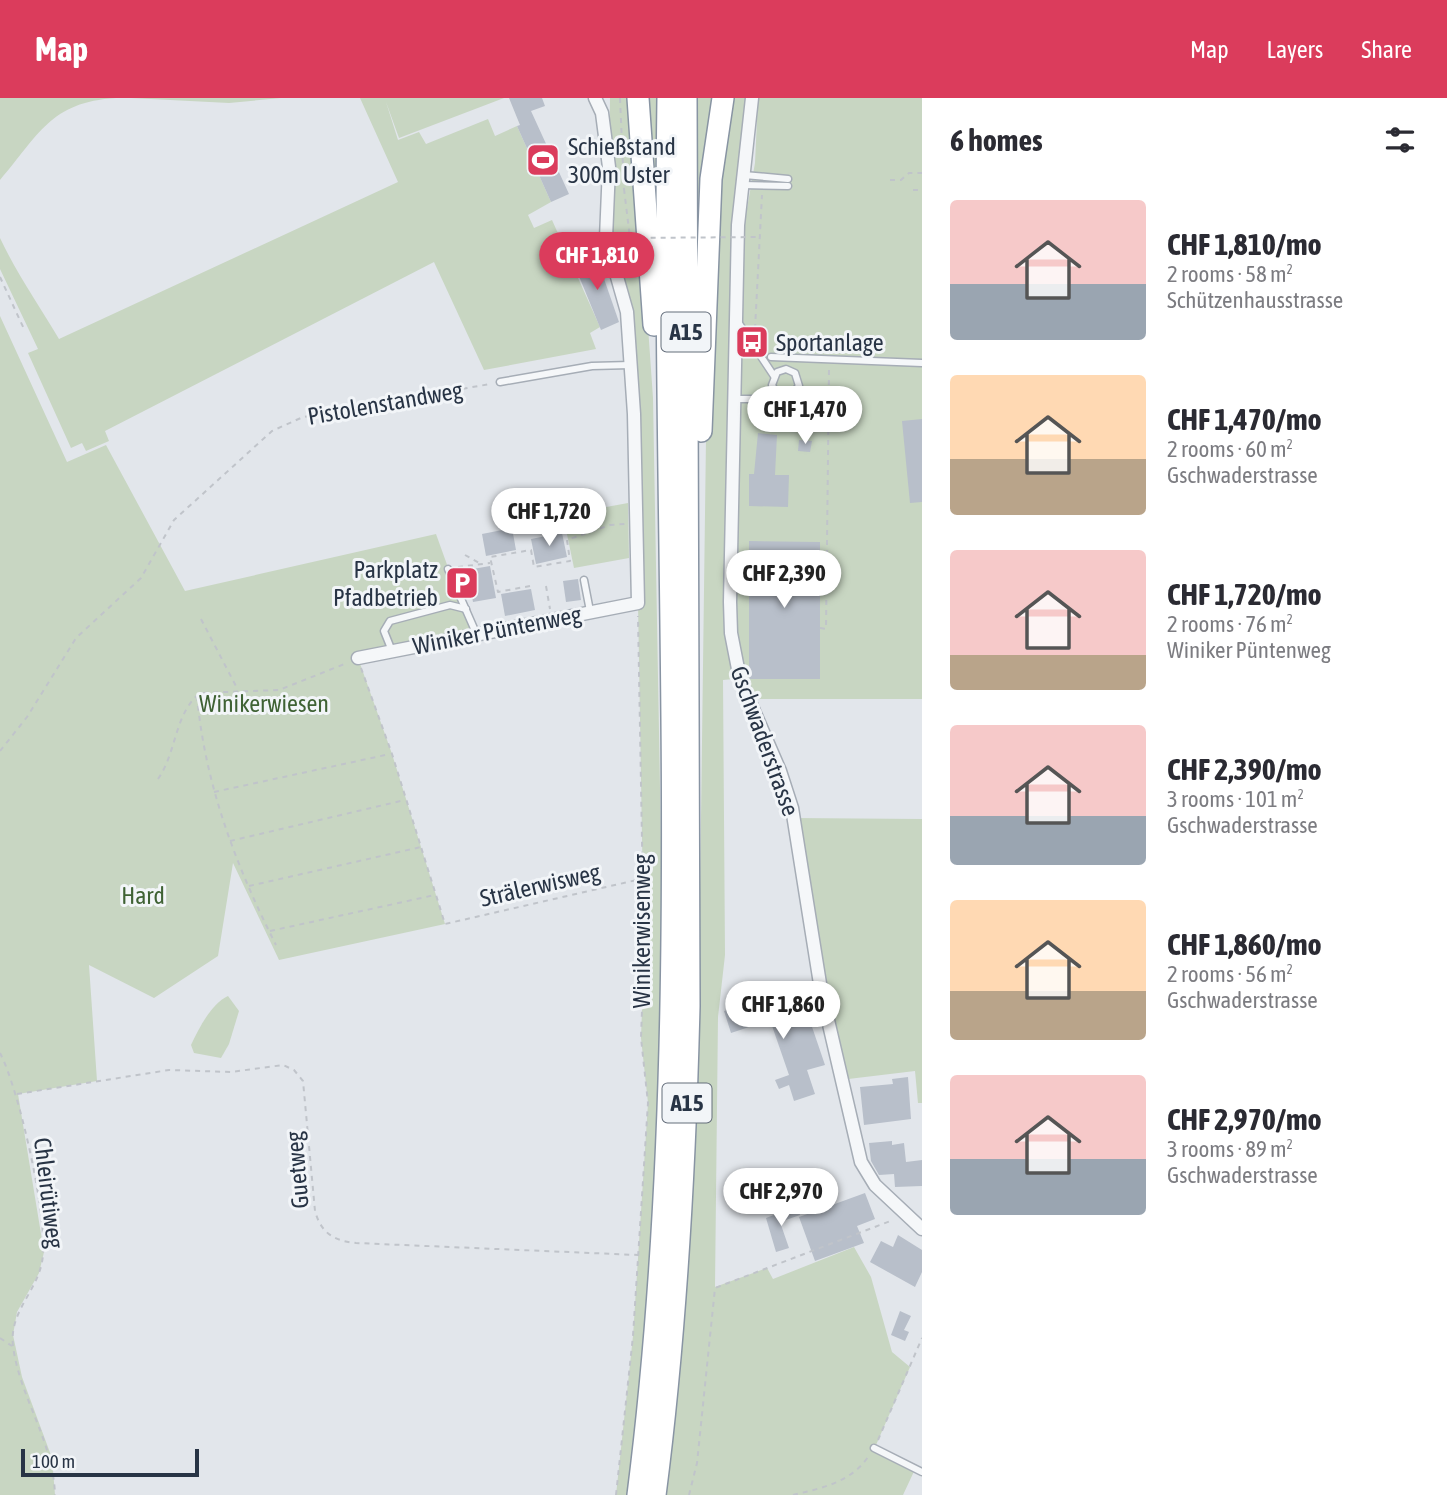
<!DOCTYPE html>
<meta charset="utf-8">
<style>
body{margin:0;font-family:"Asap Condensed",sans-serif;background:#f2f2f3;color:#2b2b33;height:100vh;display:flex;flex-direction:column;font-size:26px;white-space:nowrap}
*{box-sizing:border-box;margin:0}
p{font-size:23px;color:#7c7c81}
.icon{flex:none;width:38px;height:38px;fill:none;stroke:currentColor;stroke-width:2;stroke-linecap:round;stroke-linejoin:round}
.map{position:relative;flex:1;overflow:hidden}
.side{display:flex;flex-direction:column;background:#fff;width:525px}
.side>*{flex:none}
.scale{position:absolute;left:21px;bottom:18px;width:178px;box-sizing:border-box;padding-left:7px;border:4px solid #283445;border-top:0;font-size:19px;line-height:24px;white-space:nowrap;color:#283445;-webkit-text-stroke:5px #f2f5f8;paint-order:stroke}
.price{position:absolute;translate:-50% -60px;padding:0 16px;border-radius:24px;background:#fff;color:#222;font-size:23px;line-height:46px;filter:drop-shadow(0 2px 4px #0008)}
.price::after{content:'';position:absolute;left:50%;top:42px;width:21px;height:16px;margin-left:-10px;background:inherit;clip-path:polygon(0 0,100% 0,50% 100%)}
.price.on{background:#db3c5c;color:#fff}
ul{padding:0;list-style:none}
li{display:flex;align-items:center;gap:21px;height:175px;padding:0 28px}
li span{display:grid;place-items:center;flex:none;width:196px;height:140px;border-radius:7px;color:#555}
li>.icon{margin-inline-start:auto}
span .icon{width:84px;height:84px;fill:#fffc;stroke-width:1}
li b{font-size:30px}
h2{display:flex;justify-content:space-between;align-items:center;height:84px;padding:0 28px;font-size:30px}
header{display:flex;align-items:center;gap:42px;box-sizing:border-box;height:98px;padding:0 35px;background:#db3c5c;color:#fff}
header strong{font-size:33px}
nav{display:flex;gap:38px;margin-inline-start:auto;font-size:24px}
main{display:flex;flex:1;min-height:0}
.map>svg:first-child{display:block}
.green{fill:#c8d6c2}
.building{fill:#b8bfca}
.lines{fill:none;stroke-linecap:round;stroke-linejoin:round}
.lane-casing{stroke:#a6adb6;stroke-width:9}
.street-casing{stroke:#a6adb6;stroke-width:15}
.highway-casing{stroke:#8894a3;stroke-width:24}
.path{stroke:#c0c4ca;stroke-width:2;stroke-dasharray:5 5;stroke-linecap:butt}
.lane{stroke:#f5f7f9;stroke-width:6}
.street{stroke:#f5f7f9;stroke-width:12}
.highway{stroke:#fff;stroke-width:21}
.path-bridge{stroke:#c0c4ca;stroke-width:2;stroke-dasharray:5 5;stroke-linecap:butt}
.labels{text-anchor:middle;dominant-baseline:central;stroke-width:6;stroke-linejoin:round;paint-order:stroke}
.shield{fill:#f2f5f8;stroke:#656e7b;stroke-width:2}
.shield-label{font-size:23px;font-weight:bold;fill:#283445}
.poi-label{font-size:24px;fill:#283445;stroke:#f2f5f8;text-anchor:start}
.street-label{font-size:24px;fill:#283445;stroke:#f2f5f8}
.park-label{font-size:24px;fill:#3f6234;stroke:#f2f5f8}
</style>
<header>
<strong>Map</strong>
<nav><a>Map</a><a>Layers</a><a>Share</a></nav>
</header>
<main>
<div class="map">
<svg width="922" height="1397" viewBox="0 0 922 1397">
<rect width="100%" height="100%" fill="#e2e6eb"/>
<g class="green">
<path d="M0 0H116C50 4 39 37 0 82Z"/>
<path d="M131 0H281L229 5Z"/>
<path d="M360 0H504L399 40 386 4 398 42 419 34 426 46 488 21 495 38 517 28 551 104 528 117 534 130 552 122 600 229 590 235 596 251 484 272 434 164 105 333 109 343 86 353 82 345 71 350 28 255 38 251 0 171V140C17 176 39 207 59 241L398 84Z"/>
<path d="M610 0H632L653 300 663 857 659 998 647 1207 628 1397H616L633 1238 648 1005 641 940 644 856 638 505 627 213 608 152Z"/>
<path d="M644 0H658V185Z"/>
<path d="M696 0H716L697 181Z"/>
<path d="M729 0H747L733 128 725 504V539L734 581 723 582 725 857 718 919 715 1189 767 1170 773 1181 854 1149 871 1179 892 1254 910 1269 876 1347 917 1367 903 1397H666L681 1251 698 949 706 340 715 106Z"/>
<path d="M758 0H922V601H747L736 532 742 139 755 65Z"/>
<path d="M0 218 67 364 106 347 185 493 436 436 459 500 476 535 358 560 392 656 445 826 279 862 233 765 218 858 154 900 89 867 97 983 18 996 44 1154 39 1175 17 1214 13 1237 22 1279 52 1360 55 1397H0Z"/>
<path d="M628 405 629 460 574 470 563 417Z"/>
<path d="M793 720 922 721V1005H918L915 973 840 982Z"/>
<path d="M228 898 239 913 229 946 221 960 194 955 191 947C199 930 211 906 228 898Z"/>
</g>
<g class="building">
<path d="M509 0H542L545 8 531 13 569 96 551 104 517 28 520 27Z"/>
<path d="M592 158 602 175 619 224 601 232 574 166Z"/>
<path d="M790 308 815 310 813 324 795 323 796 318 789 317Z"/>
<path d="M922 321V404L910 405 902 323Z"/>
<path d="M758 335 777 337 775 377H789L788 409 749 408V376H754Z"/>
<path d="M799 342 812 343 810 354 798 353Z"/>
<path d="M512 430 516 452 486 458 482 436Z"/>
<path d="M562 435 567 459 536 466 531 441Z"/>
<path d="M749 443 820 444V581H749Z"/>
<path d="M490 468 496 500 473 504 467 472Z"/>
<path d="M578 481 581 502 566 504 563 483Z"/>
<path d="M531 491 535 512 505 518 501 496Z"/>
<path d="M771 888 784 928 809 920 825 967 807 972 815 996 794 1003 789 987 779 991 775 982 789 977 770 922 731 935 724 913 762 900 759 892Z"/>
<path d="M908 979 911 1021 864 1027 860 989 893 986 892 981Z"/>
<path d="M892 1043V1047L904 1045 906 1064 922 1062V1088L895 1089 894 1076 879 1077 871 1063 869 1045Z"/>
<path d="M865 1095 875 1121 857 1128 864 1145 815 1163 799 1119Z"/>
<path d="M797 1108 800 1117 780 1124 789 1150 776 1154 766 1120Z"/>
<path d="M898 1137 922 1152V1174L915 1189 870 1164 881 1143 893 1149Z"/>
<path d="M900 1213 911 1218 904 1232 909 1234 905 1243 891 1237Z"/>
</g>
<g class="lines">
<defs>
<g id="lane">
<path d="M744 77 788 81"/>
<path d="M743 87 788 88"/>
<path d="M738 224 774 278"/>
<path d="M771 259 922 265"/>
<path d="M500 284 592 268 630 267"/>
<path d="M734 301H760L776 295 790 298 799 288 795 275 786 271 777 274 772 287 776 295"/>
<path d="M448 471 476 535"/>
<path d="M584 482 590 513"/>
<path d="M392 553 384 533 390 523 450 507 466 511"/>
<path d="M874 1350 922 1374"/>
</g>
<g id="street">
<path d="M752 0 738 127 730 504 731 535 740 581 780 673 792 710 821 892 861 1064 875 1087 922 1131"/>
<path d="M358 560 638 505 634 316 627 214 606 140 609 69 602 15 595 0"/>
</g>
<g id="highway">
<path d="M638 0 654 227"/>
<path d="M701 333 711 81 723 0"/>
<path d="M638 1397C697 933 661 466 668 0"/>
<path d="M655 1397C676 1235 685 1072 689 908L686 0"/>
</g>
</defs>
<use href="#lane" class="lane-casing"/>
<use href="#street" class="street-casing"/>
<use href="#highway" class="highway-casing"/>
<g class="path">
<path d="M620 0 624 91"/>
<path d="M582 48 594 43"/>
<path d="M890 82H901L909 75H922"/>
<path d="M913 92H922"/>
<path d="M0 179 24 231"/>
<path d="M755 231 762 97"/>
<path d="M465 457 481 466"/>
<path d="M458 469 490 465"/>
<path d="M530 488 498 494 490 459 531 452 534 469 570 463 567 442 610 427 625 426"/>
<path d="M546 488 550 511"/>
<path d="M201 521 238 592"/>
<path d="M820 530 826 531 829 272"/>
<path d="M361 570 392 656 445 826 641 781"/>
<path d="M197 598C205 687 236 768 276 847"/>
<path d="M0 653 27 619 76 540 141 480 174 422 272 333 303 319 490 286"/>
<path d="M158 681C177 654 174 616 200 595L279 592 347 565"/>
<path d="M214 694 390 656"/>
<path d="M230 743 405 702"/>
<path d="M249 788 421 749"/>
<path d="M270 833 435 797"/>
<path d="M0 955C19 991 50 1126 42 1164 36 1195 9 1214 13 1248 20 1301 53 1341 55 1397"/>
<path d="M17 996 169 972 231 974 283 967 294 972 303 983 315 1113C321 1135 334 1143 356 1145L638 1157"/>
<path d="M0 1240 12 1248"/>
<path d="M878 1342 922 1240"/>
<path d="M616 1397 633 1238 648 1005 641 940 644 856 638 518"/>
<path d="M689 1397 697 1365 715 1190 893 1122"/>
<path d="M793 1397C821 1390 850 1385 868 1359"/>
</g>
<use href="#lane" class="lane"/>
<use href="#street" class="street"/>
<use href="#highway" class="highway"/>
<path class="path-bridge" d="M624 91 630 140 760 139"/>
</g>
<defs>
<symbol id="stadium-square" viewBox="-11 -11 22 22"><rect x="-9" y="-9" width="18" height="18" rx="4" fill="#db3c5c" stroke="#f2f5f8"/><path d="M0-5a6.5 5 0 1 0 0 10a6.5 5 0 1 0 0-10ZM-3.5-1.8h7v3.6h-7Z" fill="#fff"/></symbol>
<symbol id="bus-square" viewBox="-11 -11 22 22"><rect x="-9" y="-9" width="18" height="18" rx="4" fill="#db3c5c" stroke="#f2f5f8"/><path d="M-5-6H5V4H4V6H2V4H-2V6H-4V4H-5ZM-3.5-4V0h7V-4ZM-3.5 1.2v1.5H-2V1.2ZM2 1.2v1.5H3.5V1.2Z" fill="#fff"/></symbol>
<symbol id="parking-square" viewBox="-11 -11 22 22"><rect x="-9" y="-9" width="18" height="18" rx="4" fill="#db3c5c" stroke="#f2f5f8"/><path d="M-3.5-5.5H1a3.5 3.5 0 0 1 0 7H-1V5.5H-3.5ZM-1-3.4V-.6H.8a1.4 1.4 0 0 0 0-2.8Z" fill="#fff"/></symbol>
</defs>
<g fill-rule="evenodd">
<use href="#stadium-square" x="524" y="43" width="38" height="38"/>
<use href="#bus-square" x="733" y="225" width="38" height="38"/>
<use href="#parking-square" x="443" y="466" width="38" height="38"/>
</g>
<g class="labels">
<g class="shield">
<rect x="661.5" y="214.5" width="49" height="39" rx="5"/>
<rect x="662.5" y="985.5" width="49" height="39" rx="5"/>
</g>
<g class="shield-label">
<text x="686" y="234">A15</text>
<text x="687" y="1005">A15</text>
</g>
<g class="poi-label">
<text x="568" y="48">Schießstand<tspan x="568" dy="28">300m Uster</tspan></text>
<text x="776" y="244">Sportanlage</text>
<text x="438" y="471" text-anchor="end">Parkplatz<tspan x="438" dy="28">Pfadbetrieb</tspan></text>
</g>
<g class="street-label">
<text transform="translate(385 305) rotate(-10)">Pistolenstandweg</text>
<text transform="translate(497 532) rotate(-11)">Winiker Püntenweg</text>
<text transform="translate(765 643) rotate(70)">Gschwaderstrasse</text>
<text transform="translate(540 787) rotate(-13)">Strälerwisweg</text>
<text transform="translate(641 833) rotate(-90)">Winikerwisenweg</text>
<text transform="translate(297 1072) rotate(-95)">Guetweg</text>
<text transform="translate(49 1095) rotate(83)">Chleirütiweg</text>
</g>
<g class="park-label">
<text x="264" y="605">Winikerwiesen</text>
<text x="143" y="797">Hard</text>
</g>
</g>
</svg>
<div class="scale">100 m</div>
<b class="price on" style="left:597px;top:194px">CHF 1,810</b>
<b class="price" style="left:805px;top:348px">CHF 1,470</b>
<b class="price" style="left:549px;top:450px">CHF 1,720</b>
<b class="price" style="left:784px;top:512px">CHF 2,390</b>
<b class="price" style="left:783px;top:943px">CHF 1,860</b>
<b class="price" style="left:781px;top:1130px">CHF 2,970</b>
</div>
<section class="side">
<h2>6 homes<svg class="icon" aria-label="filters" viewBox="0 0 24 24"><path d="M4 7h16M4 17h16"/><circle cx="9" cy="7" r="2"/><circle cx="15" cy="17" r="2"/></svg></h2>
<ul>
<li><span style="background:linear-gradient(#f6c9c9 60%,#9aa5b1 0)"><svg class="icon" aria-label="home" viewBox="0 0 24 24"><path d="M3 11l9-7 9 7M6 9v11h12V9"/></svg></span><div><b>CHF 1,810/mo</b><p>2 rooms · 58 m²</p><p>Schützenhausstrasse</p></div></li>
<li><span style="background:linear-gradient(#ffd9b3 60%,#b9a48a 0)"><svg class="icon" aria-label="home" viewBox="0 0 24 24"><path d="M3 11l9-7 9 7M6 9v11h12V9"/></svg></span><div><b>CHF 1,470/mo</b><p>2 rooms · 60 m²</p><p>Gschwaderstrasse</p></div></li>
<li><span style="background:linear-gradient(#f6c9c9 75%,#b9a48a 0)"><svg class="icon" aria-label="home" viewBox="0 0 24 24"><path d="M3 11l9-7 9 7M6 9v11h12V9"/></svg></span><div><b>CHF 1,720/mo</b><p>2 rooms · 76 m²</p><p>Winiker Püntenweg</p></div></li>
<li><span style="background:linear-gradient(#f6c9c9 65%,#9aa5b1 0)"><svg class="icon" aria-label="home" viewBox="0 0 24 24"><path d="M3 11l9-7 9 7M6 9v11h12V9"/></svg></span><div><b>CHF 2,390/mo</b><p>3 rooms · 101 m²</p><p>Gschwaderstrasse</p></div></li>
<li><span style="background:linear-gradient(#ffd9b3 65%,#b9a48a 0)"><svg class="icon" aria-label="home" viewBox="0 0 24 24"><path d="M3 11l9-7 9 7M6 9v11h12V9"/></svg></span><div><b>CHF 1,860/mo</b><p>2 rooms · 56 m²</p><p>Gschwaderstrasse</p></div></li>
<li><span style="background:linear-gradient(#f6c9c9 60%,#9aa5b1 0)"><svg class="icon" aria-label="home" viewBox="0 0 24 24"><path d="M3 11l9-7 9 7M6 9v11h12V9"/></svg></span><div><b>CHF 2,970/mo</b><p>3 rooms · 89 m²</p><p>Gschwaderstrasse</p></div></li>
</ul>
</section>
</main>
